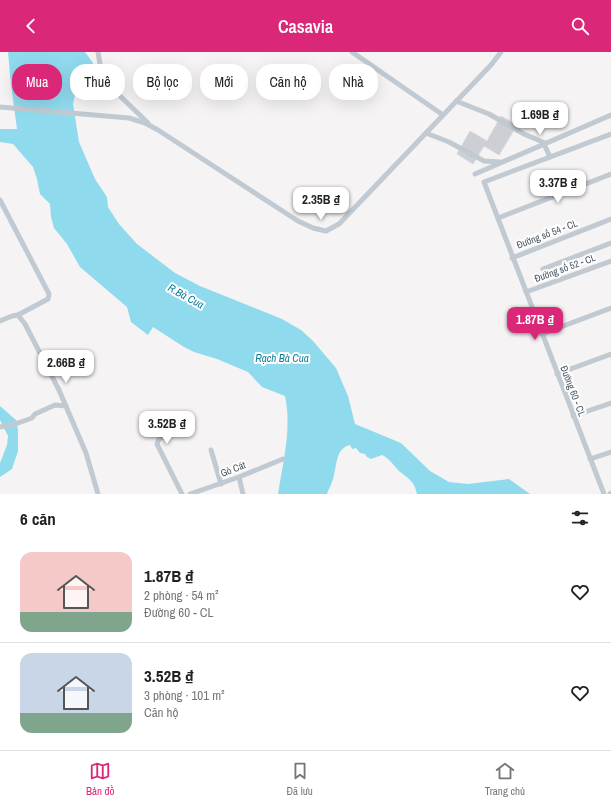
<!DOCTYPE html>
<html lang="vi">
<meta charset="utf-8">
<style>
body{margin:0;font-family:"Archivo Narrow",sans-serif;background:#f6f6f6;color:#222;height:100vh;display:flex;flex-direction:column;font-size:15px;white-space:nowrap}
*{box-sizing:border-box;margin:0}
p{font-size:13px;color:#767676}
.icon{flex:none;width:22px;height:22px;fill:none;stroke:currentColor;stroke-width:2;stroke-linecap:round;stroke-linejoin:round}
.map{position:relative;height:442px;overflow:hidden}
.drawer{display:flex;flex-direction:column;background:#fff;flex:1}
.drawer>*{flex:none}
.banner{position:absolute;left:12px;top:12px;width:400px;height:36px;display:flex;gap:8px}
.price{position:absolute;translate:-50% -34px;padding:0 9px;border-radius:8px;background:#fff;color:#222;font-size:13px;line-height:26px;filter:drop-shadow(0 1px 2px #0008)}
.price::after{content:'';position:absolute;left:50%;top:24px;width:12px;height:9px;margin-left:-6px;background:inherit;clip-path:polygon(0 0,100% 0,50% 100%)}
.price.current{background:#db2777;color:#fff}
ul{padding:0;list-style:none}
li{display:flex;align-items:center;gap:12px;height:100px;padding:0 20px}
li+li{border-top:1px solid #e0e0e0}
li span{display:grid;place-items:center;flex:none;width:112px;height:80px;border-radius:12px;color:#555}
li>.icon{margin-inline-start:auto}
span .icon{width:48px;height:48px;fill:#fffc;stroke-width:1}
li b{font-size:17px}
h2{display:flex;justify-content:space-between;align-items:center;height:48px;padding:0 20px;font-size:17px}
.tag{padding:0 14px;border-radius:16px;background:#fff;box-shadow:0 4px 16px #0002;font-size:14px;line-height:36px}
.tag.current{background:#db2777;color:#fff}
header{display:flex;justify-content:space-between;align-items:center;height:52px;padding:0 20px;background:#db2777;color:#fff;font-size:18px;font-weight:600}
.tab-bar{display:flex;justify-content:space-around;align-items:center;height:56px;border-top:1px solid #e0e0e0;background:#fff;font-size:11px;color:#767676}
.tab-bar a{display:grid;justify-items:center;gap:2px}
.tab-bar .current{color:#db2777}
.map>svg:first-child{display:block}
.water{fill:#90daee}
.building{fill:#cdcfd5;stroke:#d7d9de}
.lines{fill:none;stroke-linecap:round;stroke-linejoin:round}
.minor{stroke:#c1cad2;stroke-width:5}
.labels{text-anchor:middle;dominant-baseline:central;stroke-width:4;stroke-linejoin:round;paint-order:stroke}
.street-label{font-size:10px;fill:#4a5661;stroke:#fff}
.water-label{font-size:11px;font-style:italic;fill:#0c7c9b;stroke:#fff}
</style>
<header><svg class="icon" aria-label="back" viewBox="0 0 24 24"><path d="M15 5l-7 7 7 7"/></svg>Casavia<svg class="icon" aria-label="search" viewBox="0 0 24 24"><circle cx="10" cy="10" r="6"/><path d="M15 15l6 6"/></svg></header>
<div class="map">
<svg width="611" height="442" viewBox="0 0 611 442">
<rect width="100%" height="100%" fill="#f5f3f3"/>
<g class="water">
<path d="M8 0H85L93 11 87 25 76 38 73 52 79 90 95 127 107 145 108 155 119 172 137 192 175 221 200 234 282 267 301 278 313 289 336 316 348 344 355 372 401 391 430 419 449 430 468 432 509 427 530 442H417C414 429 409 427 399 419 393 413 390 407 382 403L371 407 367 405 365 402 360 401 356 396 352 397 350 393C336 396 337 412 334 423 333 430 329 436 327 442H278C283 410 292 376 285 344L262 335 248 320 217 307 194 300 184 295 153 275 148 283 131 270 127 255 80 215 67 192 54 176 51 165 50 152 40 142 37 127 33 115 13 92 0 90V77H17L11 33Z"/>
<path d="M0 354 16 368 18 378V399L12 417 0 425V411L7 393 8 384 0 368Z"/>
</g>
<path class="building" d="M501 64 517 73 499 103 484 94 473 112 457 102 470 79 487 89Z"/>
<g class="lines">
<g class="minor">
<path d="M98 0 100 12 119 43 148 71"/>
<path d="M352 0 443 63"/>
<path d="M456 49 489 62 524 82 545 91"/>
<path d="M0 55 129 66 145 71 158 78 298 169 313 176 326 179 339 172 491 13 501 0"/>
<path d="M426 81 449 90 484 109 500 110"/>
<path d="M544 92 550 105"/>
<path d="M475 122 611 63"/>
<path d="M0 148 49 242 48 247 18 263"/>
<path d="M498 166 611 122"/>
<path d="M512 206 611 167"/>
<path d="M543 217 611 191"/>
<path d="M526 240 611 209"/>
<path d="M0 269 12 264 18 263 25 272 59 338 86 401 98 442"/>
<path d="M542 282 611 256"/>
<path d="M557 322 611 302"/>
<path d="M181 363 186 374 182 377 159 387 157 392 182 442"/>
<path d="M573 364 611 351"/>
<path d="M0 375 18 371 32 366 35 362 55 353 66 354"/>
<path d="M211 398 221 432"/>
<path d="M590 407 611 400"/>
<path d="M239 425 243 442"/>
<path d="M190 442 239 425 283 407"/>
<path d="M604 442 484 130 611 82"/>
<path d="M610 442 611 441"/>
</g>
</g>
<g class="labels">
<g class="street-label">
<text transform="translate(547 182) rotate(-21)">Đường số 54 - CL</text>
<text transform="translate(565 216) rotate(-20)">Đường số 52 - CL</text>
<text transform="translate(573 339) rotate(69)">Đường 60 - CL</text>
<text transform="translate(233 417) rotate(-21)">Gò Cát</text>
</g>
<g class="water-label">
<text transform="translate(186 244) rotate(29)">R.Bà Cua</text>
<text x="282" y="306">Rạch Bà Cua</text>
</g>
</g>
</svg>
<b class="price" style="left:540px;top:84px">1.69B ₫</b>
<b class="price" style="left:558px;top:152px">3.37B ₫</b>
<b class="price" style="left:321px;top:169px">2.35B ₫</b>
<b class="price current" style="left:535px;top:289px">1.87B ₫</b>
<b class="price" style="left:66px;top:332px">2.66B ₫</b>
<b class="price" style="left:167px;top:393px">3.52B ₫</b>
<div class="banner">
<a class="tag current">Mua</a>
<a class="tag">Thuê</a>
<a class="tag">Bộ lọc</a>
<a class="tag">Mới</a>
<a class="tag">Căn hộ</a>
<a class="tag">Nhà</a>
</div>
</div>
<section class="drawer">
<h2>6 căn<svg class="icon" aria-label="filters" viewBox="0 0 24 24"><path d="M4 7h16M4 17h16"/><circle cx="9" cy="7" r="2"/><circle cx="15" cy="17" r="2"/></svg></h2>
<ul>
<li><span style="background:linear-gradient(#f6c9c9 75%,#7fa58c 0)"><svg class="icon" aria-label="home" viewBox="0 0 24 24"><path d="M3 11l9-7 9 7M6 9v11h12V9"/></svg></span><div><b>1.87B ₫</b><p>2 phòng · 54 m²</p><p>Đường 60 - CL</p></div><svg class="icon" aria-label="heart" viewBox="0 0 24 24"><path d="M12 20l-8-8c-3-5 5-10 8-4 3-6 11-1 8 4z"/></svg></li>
<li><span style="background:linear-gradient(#c9d6e8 75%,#7fa58c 0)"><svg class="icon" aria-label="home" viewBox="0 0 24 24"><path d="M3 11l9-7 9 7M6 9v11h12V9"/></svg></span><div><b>3.52B ₫</b><p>3 phòng · 101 m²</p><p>Căn hộ</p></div><svg class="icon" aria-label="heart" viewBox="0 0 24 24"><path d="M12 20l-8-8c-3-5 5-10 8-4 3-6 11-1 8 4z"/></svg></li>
</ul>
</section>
<nav class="tab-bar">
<a class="current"><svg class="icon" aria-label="map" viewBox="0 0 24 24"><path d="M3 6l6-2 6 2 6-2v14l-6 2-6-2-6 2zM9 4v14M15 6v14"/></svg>Bản đồ</a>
<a><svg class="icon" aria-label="saved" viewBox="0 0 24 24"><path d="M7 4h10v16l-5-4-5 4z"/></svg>Đã lưu</a>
<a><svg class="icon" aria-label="home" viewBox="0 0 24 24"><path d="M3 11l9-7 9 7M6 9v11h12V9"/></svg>Trang chủ</a>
</nav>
